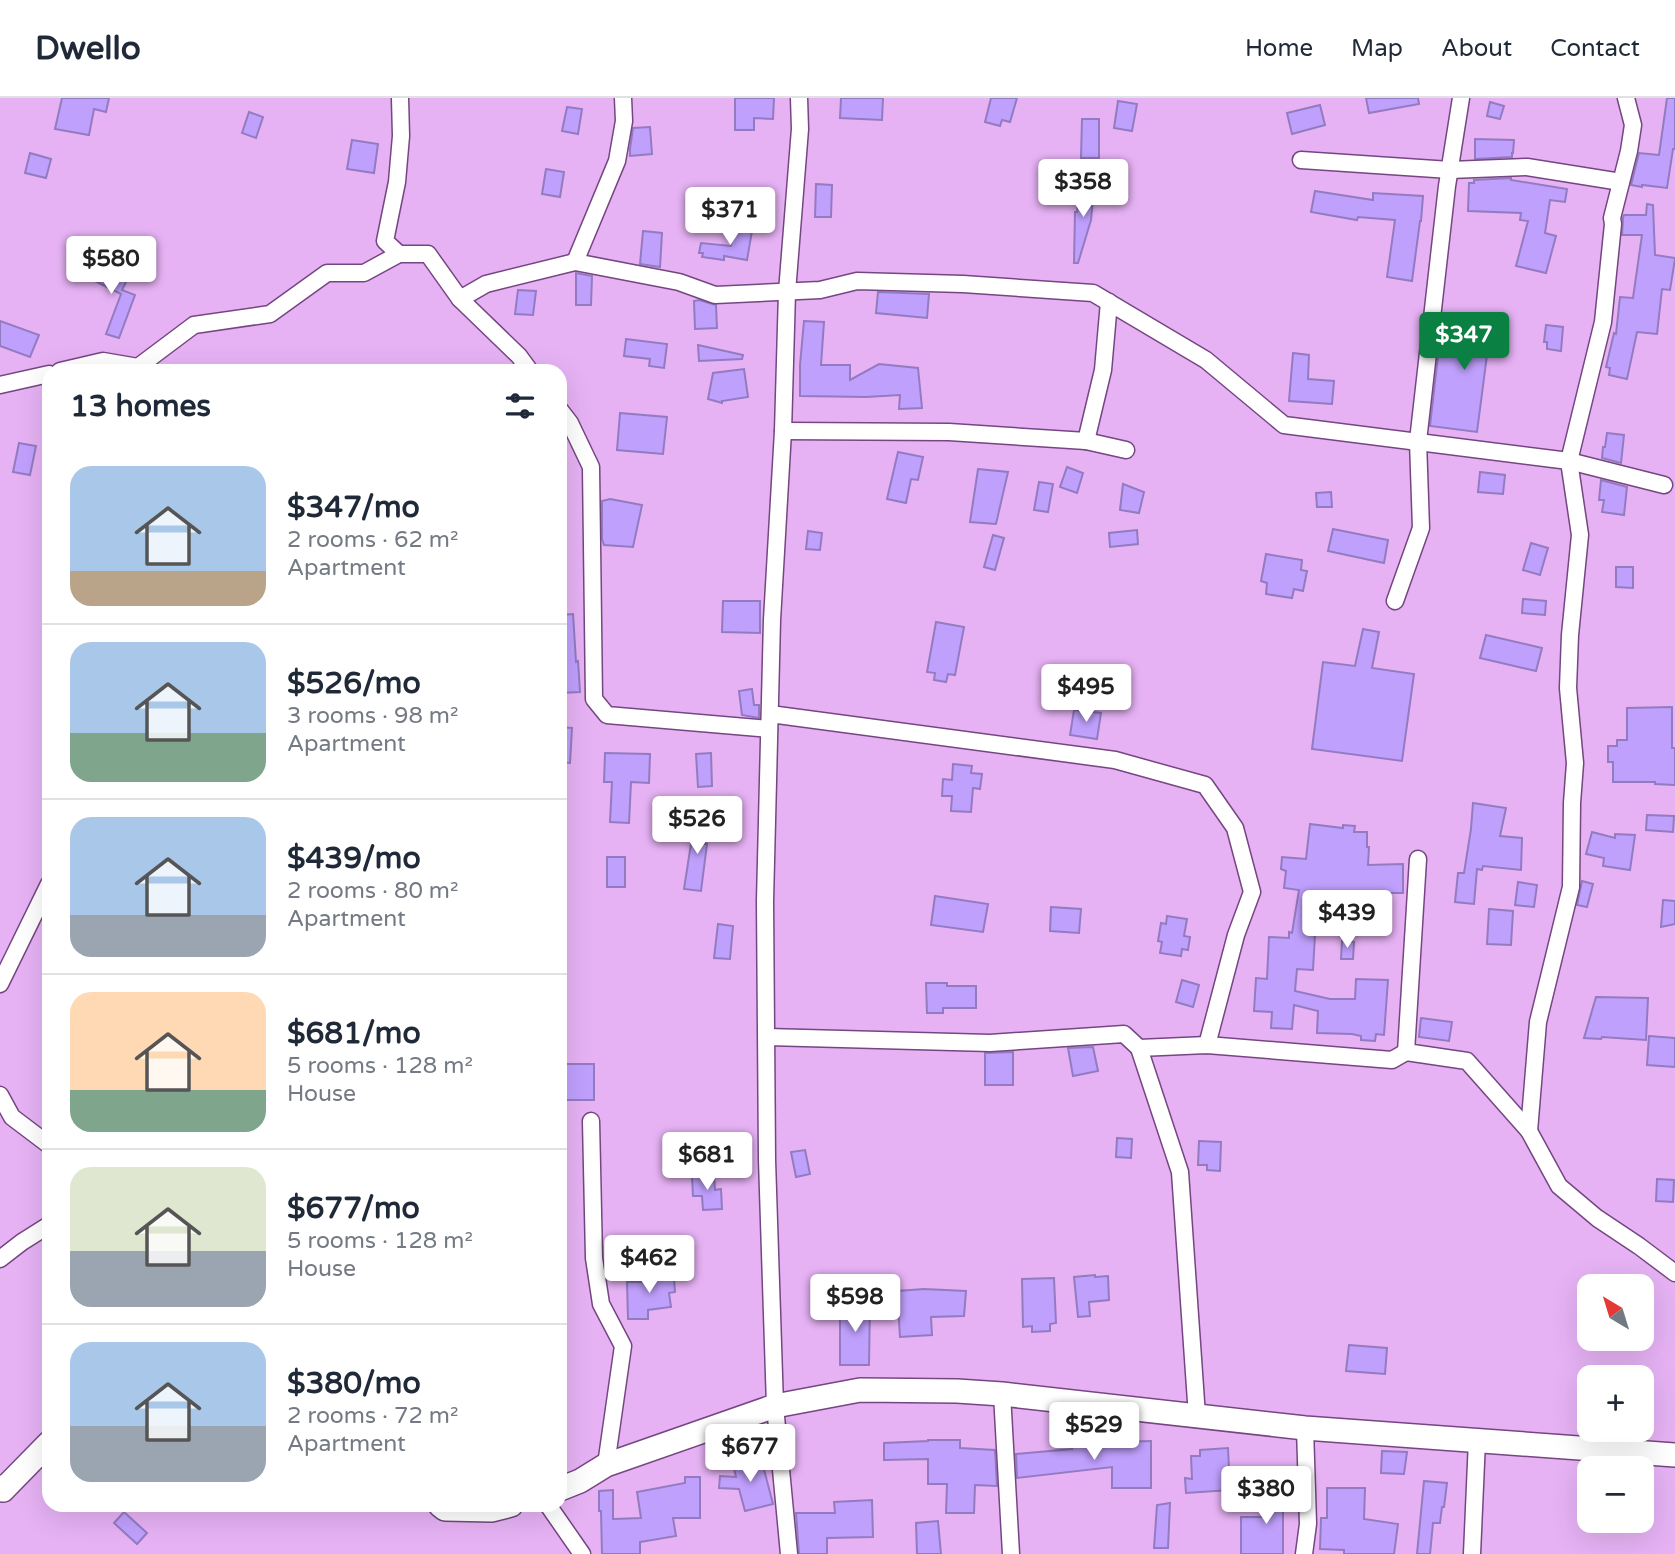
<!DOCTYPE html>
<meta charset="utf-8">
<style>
body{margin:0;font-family:"Varela Round",sans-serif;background:#f2f2f3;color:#1f2937;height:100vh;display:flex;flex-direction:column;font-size:26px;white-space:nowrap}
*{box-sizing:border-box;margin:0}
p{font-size:23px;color:#747a83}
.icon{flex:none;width:38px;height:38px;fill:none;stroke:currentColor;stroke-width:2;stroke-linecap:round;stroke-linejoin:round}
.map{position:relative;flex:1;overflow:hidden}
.details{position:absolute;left:42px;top:266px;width:525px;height:1148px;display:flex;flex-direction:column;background:#fff;border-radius:21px;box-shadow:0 7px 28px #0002}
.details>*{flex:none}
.needle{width:46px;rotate:322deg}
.fabs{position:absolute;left:1577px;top:1176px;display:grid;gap:14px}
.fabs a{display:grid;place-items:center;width:77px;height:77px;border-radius:14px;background:#fff;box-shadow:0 7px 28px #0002;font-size:35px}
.price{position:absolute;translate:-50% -60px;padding:0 16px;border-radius:7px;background:#fff;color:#222;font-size:23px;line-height:46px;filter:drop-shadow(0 2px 4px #0008)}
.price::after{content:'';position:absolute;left:50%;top:42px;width:21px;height:16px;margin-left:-10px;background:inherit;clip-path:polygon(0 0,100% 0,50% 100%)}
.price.current{background:#0b8043;color:#fff}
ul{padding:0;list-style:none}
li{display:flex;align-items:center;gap:21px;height:175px;padding:0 28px}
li+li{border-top:2px solid #e0e1e3}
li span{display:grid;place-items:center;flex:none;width:196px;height:140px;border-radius:21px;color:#555}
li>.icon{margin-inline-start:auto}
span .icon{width:84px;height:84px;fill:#fffc;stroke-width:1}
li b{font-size:30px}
h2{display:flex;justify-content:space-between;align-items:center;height:84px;padding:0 28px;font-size:30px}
header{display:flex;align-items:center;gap:42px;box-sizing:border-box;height:98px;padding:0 35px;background:#fff;border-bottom:2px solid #e0e1e3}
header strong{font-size:33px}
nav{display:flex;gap:38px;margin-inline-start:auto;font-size:24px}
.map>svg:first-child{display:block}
.building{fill:#c0a0fd;stroke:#937bc1;stroke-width:2}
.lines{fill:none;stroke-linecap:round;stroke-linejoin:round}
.street-casing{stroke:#754681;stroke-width:19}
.secondary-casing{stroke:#754681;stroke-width:26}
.street{stroke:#fff;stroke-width:16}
.secondary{stroke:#fff;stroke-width:23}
</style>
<header>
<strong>Dwello</strong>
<nav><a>Home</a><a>Map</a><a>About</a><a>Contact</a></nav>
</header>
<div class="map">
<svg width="1675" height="1456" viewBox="0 0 1675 1456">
<rect width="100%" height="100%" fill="#e6b2f4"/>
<g class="building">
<path d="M62 0H109L106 14 94 11 89 37 55 31Z"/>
<path d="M735 0H774L773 21 754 20V32H735Z"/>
<path d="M841 0H883L882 22 840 20Z"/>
<path d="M991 0H1017L1010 24 1002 22 1000 28 985 24Z"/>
<path d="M1366 0H1418L1419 6 1369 15Z"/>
<path d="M1667 0H1675V51H1673L1667 90 1642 87V89L1631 87 1639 55 1659 57Z"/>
<path d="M1118 3 1137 6 1132 33 1114 30Z"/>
<path d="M1490 4 1504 8 1500 21 1487 18Z"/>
<path d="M1320 7 1325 27 1292 36 1287 15Z"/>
<path d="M567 9 582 11 578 36 562 33Z"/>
<path d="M249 14 263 19 256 40 242 35Z"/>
<path d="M1082 21H1099V60H1081Z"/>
<path d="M650 29 652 56 630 58V51L633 30Z"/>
<path d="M1475 41 1514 42 1513 55H1512V59L1475 61Z"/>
<path d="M352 42 378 46 374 75 347 71Z"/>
<path d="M30 55 51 61 46 80 25 75Z"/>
<path d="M546 71 564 74 560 99 542 96Z"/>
<path d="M1511 80V82L1567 91 1565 104 1550 102 1545 135 1556 138 1546 175 1516 168 1528 123 1520 122 1521 115 1468 113 1469 85H1474V82Z"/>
<path d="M816 86 832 87 831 119H815Z"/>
<path d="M1080 87 1094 88 1091 122 1078 165H1074L1075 114H1077Z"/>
<path d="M1315 93 1373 102V95L1423 98 1421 123H1420L1412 183 1387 179 1395 122 1358 119 1357 122 1311 114Z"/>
<path d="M1647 106 1653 107 1655 157 1675 160V161L1670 192 1662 191 1657 236 1637 234 1627 281 1609 277 1610 270 1606 269 1614 235 1616 236 1620 199 1633 200 1642 137H1622L1623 120 1624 117H1646Z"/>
<path d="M734 130 752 133 747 162 724 158V162L702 159 703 155H699L701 145 731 148Z"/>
<path d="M643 133 662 135 660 169 640 166Z"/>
<path d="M83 163 126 184 122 192 135 197 119 240 106 236 121 196 77 174Z"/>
<path d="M576 175 592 178 591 207H576Z"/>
<path d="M518 192 536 193 533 217 515 216Z"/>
<path d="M878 194 929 196 927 220 876 215Z"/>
<path d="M699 202 716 207 717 230 695 231 694 203Z"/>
<path d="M1451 218 1469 221 1470 218 1501 222 1500 235H1504L1501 258 1487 257 1477 334 1430 328 1438 258 1445 259Z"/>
<path d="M0 223 39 237 30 259 0 248Z"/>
<path d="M804 223 824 224 821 267H850V282L879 266 918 270 922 310 899 311 900 297 866 299 800 298V267Z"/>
<path d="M1546 227 1563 229 1561 253 1547 251V244H1544Z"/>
<path d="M626 241 667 246 664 270 649 268 650 261 624 258Z"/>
<path d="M698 247 743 257 742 261 699 263Z"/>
<path d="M1293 255 1309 257 1308 281 1334 283 1332 306 1289 303Z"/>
<path d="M744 271 748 299 722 303V305L708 301 713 275Z"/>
<path d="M620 315 667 319 663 356 617 352Z"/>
<path d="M1607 335 1624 337 1621 365 1602 360 1603 349H1605Z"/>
<path d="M19 345 36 348 30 377 13 374Z"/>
<path d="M898 354 923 359 918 382 911 381 906 405 887 401Z"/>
<path d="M1067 369 1083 375 1077 395 1060 389Z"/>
<path d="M978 371 1008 374 996 426 970 424Z"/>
<path d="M1480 374 1505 377 1503 396 1478 394Z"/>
<path d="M1601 382 1627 389 1624 417 1602 414 1604 402H1599Z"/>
<path d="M1039 384 1053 386 1048 414 1034 412Z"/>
<path d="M1123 386 1144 394 1139 415 1120 412Z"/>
<path d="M1331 394 1332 409H1317L1316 395Z"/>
<path d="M610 401 642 407 633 449 604 447 602 441V403Z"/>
<path d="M1333 431 1388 442 1384 465 1328 453Z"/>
<path d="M1137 432 1138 446 1110 449 1109 435Z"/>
<path d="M808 433 822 435 820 452 806 451Z"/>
<path d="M993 437 1004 440 995 472 984 469Z"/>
<path d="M1531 445 1548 450 1540 477 1523 472Z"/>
<path d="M1266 456 1302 462 1301 472 1307 473 1303 493 1294 491 1292 500 1266 496 1267 485 1261 483Z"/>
<path d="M1616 469H1633V490L1616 489Z"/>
<path d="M1523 501 1546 503 1545 517 1522 515Z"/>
<path d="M723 503H760V535L722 534Z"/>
<path d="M573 516 576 564 578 563 580 594 560 595V517Z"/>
<path d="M936 524 964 529 955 577 948 576 946 584 934 582 935 575 927 574Z"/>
<path d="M1363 531 1379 534 1372 570 1414 576 1402 663 1312 651 1323 564 1355 568Z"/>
<path d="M1486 537 1542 550 1536 573 1480 560Z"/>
<path d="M752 591 754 607H759V620L742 617 739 593Z"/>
<path d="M1672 609V650H1675V687L1655 686V684H1613V664H1608V648H1617V642H1627V610Z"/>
<path d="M1074 612 1101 615 1097 641 1070 637Z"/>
<path d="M560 629 572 630 570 665 560 664Z"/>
<path d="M605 655 650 656 649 685 631 684 629 725 610 724 612 684H604Z"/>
<path d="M711 655 712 688 698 689 696 656Z"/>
<path d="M953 666 972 668 971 675 982 676 980 691 973 690 971 714 951 713 952 698H942L943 681 952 682Z"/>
<path d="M1473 705 1506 710 1500 738 1522 740 1521 772 1483 768 1482 772 1477 771 1474 806 1455 804 1458 775H1464L1471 731Z"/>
<path d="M1647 717 1674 718 1673 734 1646 732Z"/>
<path d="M695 720 709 722 705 746H707L701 793 684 791Z"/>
<path d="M1310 726 1343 730V727L1355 728 1354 734H1367V749H1369L1368 767 1403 766V795H1342L1318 793 1311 836H1315L1313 872 1297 871 1295 893 1330 901H1355L1356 881 1388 882 1384 937 1376 936 1375 943 1361 942V938L1352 936 1317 935 1318 913 1294 907 1292 931 1271 930 1272 914 1254 913 1256 880 1267 881 1269 839 1289 840V834L1292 835 1299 792 1284 790 1286 773 1281 771 1282 759 1306 761Z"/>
<path d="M1592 734 1615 740V736L1635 737 1630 772 1603 768 1604 760 1586 756Z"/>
<rect x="607" y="759" width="18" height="30"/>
<path d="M1582 783 1593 786 1587 809 1577 807Z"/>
<path d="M1518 784 1537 787 1534 809 1515 807Z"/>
<path d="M935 798 988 806 983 834 931 827Z"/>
<path d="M1663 802 1675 803V826L1661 829Z"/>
<path d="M1051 809 1081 811 1079 835 1050 833Z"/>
<path d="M1489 811 1513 813 1511 847 1487 846Z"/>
<path d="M1167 818 1187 821 1184 838 1190 839 1188 852 1182 851 1181 858 1160 855 1162 844 1158 843 1161 825 1166 826Z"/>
<path d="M718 826 733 828 730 861 714 860Z"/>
<path d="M1342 843 1354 844 1353 861H1341Z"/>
<path d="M1182 882 1199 887 1193 909 1176 904Z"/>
<path d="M926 885H947V888H976V910H943V915H927Z"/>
<path d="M1596 899 1648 900 1646 942 1602 939 1601 941 1584 940Z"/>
<path d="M1421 920 1452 924 1449 943 1419 939Z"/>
<path d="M1649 938 1675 940V969L1647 967Z"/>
<path d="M1093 949 1098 973 1073 978 1068 950Z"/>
<path d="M1013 954V987H985V955Z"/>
<rect x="560" y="966" width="34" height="36"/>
<path d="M1117 1040 1132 1041 1131 1060 1116 1059Z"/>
<path d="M1199 1043 1221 1044 1220 1073 1207 1072V1067H1198Z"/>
<path d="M805 1052 810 1076 796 1079 791 1054Z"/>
<path d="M714 1077 715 1092 721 1091 722 1111 703 1112 702 1098H693L692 1078Z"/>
<path d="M1657 1081 1674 1082 1673 1104 1656 1103Z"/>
<path d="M663 1173 664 1182 674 1181 675 1194 669 1195 671 1209 648 1212V1221H628L627 1184H648L647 1175Z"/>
<path d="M1095 1177V1179L1108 1178 1109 1202 1089 1204 1090 1218 1078 1219 1074 1179Z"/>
<path d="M1054 1180 1056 1225 1050 1226V1233L1032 1234V1228L1023 1229 1022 1181Z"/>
<path d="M924 1191 966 1193 964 1218 931 1219 932 1237 900 1239 897 1193Z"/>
<path d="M840 1205H870L869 1267H840Z"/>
<path d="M1349 1247 1387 1250 1385 1276 1346 1273Z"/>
<path d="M928 1342H960V1350L995 1352 997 1388 975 1387 974 1415H946L947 1386H928V1361L884 1362V1345L928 1343Z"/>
<path d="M1151 1343V1390H1112V1369L1017 1380 1016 1356 1072 1351V1349L1112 1345V1344Z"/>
<path d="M1228 1350 1230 1392 1186 1395 1185 1380 1192 1381 1191 1358H1200V1352Z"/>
<path d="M1382 1353 1407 1354 1404 1376 1381 1375Z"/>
<path d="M761 1360 773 1406 745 1413 739 1391 719 1390 720 1378 736 1379 733 1367Z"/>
<path d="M685 1379H700V1420H673L676 1438 640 1444V1456H602L601 1413H599V1393L613 1392V1421L641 1420 637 1394 685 1385Z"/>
<path d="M1270 1382 1285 1383 1283 1414V1456H1241V1419H1269Z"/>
<path d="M1424 1383 1447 1385 1444 1409H1442L1440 1425H1433L1430 1456H1417Z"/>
<path d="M1327 1390H1365L1364 1421 1398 1426 1394 1456H1344V1452L1320 1451 1321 1420H1327Z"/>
<path d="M872 1402 873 1439 827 1440V1456H799L796 1415H835L834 1404Z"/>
<path d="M1170 1405 1168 1450H1154L1157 1407Z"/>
<path d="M124 1414 147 1435 137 1446 114 1425Z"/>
<path d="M938 1423 941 1456H917L916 1425Z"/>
</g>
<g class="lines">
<defs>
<g id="street">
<path d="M1301 62 1450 72 1527 69 1621 84"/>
<path d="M399 156 385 143 397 84 401 38 400 0"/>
<path d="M575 164 617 63 624 23 623 0"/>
<path d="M460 201 486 186 575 164 679 184 715 197 820 192 857 183 963 186 1093 195 1206 262 1284 327 1569 363 1664 387"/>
<path d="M60 273 103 263 138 269 194 227 270 216 327 175H364L399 156H428L460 201 519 258 530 273"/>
<path d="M0 287 49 276"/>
<path d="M560 312 570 325 591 369 594 601 607 617 769 631"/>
<path d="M783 333 949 334 1086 343 1126 352"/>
<path d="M1086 343 1103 272 1109 204"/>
<path d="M1395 503 1421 430 1418 343 1447 88 1461 0"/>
<path d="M770 616 1115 662 1205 687 1235 730 1252 794 1236 837 1207 947"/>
<path d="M1418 761 1406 954 1467 963 1529 1033 1559 1088 1597 1120 1639 1148 1675 1175"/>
<path d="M0 886 49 786"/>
<path d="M767 939 990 945 1124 936 1139 950 1207 947 1392 962 1406 954"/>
<path d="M1139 950 1180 1074 1197 1318"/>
<path d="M0 997 12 1019 49 1047"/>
<path d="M591 1023 594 1160 601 1206 623 1248 606 1367"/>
<path d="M1529 1033 1538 924 1571 789 1572 705 1575 665 1568 590 1570 537 1580 437 1569 363 1603 224 1613 126 1612 120 1629 53 1633 27 1626 0"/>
<path d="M0 1161 22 1144 49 1127"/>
<path d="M1002 1296 1011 1456"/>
<path d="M548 1407 582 1456"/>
<path d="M789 1456 775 1308 767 1062 765 803 772 522 783 333 787 194 800 31 799 0"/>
<path d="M1304 1456 1308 1426 1305 1330"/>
<path d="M1472 1456 1477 1342"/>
</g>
<g id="secondary">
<path d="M0 1389 3 1392 49 1345"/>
<path d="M560 1391 580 1383 606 1367 775 1308 860 1292 957 1293 1002 1296 1305 1330 1675 1357"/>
<path d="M440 1407 445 1411 492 1412 511 1407"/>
</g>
</defs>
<use href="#street" class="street-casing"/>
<use href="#secondary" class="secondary-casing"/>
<use href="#street" class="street"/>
<use href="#secondary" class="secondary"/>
</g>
</svg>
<div class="fabs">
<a><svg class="needle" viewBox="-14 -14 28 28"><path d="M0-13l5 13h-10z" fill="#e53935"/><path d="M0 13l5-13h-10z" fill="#747a83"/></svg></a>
<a>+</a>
<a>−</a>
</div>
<b class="price" style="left:1083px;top:121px">$358</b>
<b class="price" style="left:730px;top:149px">$371</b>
<b class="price" style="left:111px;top:198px">$580</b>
<b class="price current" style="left:1464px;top:274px">$347</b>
<b class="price" style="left:1086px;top:626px">$495</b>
<b class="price" style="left:697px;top:758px">$526</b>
<b class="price" style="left:1347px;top:852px">$439</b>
<b class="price" style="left:707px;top:1094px">$681</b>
<b class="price" style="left:649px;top:1197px">$462</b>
<b class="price" style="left:855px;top:1236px">$598</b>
<b class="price" style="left:1094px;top:1364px">$529</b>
<b class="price" style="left:750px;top:1386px">$677</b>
<b class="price" style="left:1266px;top:1428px">$380</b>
<section class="details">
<h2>13 homes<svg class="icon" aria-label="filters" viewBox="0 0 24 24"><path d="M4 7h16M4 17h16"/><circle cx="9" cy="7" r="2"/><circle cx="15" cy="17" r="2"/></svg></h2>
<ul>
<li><span style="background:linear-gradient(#a9c7e8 75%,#b9a48a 0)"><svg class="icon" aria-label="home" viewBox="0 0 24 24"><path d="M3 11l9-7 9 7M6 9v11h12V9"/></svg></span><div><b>$347/mo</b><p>2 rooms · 62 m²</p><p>Apartment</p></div></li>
<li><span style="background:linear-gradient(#a9c7e8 65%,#7fa58c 0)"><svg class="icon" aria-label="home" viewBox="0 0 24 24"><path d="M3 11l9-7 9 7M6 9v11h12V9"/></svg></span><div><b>$526/mo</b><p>3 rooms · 98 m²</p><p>Apartment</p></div></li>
<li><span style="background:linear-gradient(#a9c7e8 70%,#9aa5b1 0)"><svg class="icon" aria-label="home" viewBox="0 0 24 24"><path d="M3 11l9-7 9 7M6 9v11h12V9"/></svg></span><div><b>$439/mo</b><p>2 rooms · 80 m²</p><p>Apartment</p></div></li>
<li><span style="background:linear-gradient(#ffd9b3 70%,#7fa58c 0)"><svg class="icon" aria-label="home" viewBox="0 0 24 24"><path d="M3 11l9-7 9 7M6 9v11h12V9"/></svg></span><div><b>$681/mo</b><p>5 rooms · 128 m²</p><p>House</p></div></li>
<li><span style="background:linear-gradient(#dfe7d0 60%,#9aa5b1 0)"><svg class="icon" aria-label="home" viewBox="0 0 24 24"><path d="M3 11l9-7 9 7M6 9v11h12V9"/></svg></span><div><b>$677/mo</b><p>5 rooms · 128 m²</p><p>House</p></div></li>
<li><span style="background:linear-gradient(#a9c7e8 60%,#9aa5b1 0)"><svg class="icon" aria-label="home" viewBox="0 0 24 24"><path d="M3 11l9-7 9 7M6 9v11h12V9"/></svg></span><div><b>$380/mo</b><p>2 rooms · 72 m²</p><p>Apartment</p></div></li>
</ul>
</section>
</div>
